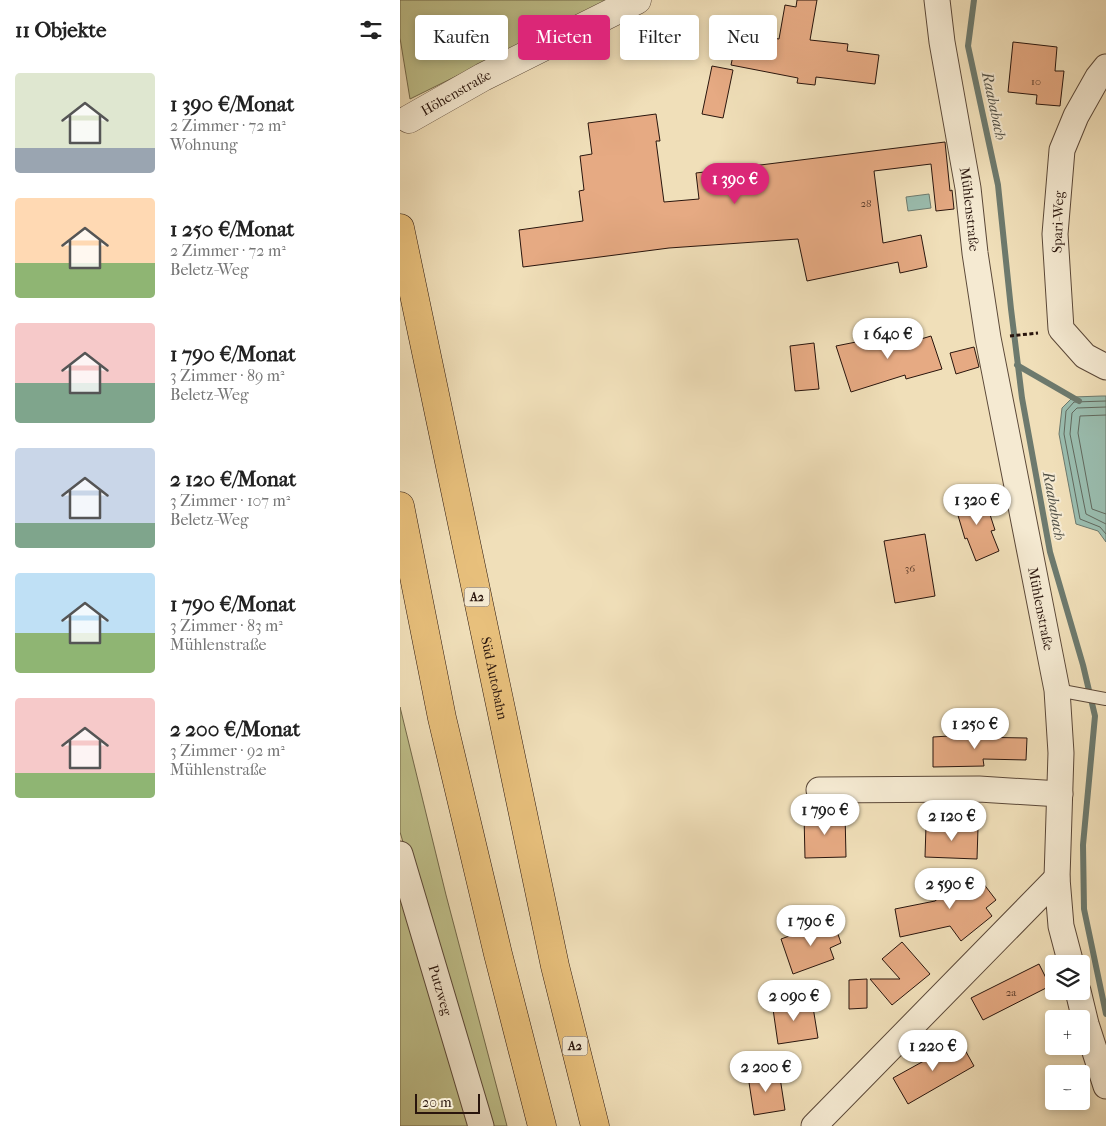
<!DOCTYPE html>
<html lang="de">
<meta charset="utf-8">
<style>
body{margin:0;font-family:"IM FELL French Canon",serif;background:#f6f6f6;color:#222;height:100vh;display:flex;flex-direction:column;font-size:19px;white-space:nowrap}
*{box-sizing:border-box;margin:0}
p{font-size:16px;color:#767676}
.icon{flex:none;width:28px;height:28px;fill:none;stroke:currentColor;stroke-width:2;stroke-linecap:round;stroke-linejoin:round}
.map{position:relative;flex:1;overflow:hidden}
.side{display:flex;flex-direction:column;background:#fff;width:400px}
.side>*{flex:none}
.top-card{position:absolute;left:15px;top:15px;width:475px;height:45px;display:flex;gap:10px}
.tools{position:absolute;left:645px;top:955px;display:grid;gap:10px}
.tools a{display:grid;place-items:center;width:45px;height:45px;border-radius:5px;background:#fff;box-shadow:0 2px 8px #0003;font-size:25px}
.scale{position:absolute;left:15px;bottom:12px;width:65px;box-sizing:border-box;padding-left:5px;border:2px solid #29150d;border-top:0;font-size:14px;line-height:18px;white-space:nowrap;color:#29150d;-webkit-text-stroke:4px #f5ead2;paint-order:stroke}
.price{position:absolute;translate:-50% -42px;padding:0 11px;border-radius:18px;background:#fff;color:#222;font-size:16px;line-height:32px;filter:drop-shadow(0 1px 2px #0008)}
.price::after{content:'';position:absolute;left:50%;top:30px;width:15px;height:11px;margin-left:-8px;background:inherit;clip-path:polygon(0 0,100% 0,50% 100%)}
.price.selected{background:#db2777;color:#fff}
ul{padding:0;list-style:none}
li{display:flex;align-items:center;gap:15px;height:125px;padding:0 15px}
li span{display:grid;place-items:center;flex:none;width:140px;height:100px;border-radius:5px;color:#555}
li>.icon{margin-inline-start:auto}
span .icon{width:60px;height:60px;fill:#fffc;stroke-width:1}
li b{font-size:21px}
h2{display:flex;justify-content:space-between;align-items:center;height:60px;padding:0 15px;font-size:21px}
.tag{padding:0 18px;border-radius:5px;background:#fff;box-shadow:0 2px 8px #0003;font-size:18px;line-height:45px}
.tag.selected{background:#db2777;color:#fff}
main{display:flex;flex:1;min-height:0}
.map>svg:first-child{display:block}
.green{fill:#bfc08b;stroke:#746a4c}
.water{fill:#9abdaf;stroke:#6d7a6e}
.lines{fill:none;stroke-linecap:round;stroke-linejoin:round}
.shore{stroke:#62695e;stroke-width:1}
.stream{stroke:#6d7a6e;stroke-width:6}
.building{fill:#e6aa83;stroke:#29150d}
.service-casing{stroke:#5b4838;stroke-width:14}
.minor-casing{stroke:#5b4838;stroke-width:27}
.tertiary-casing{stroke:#5b4838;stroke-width:29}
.motorway-casing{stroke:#29150d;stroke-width:29}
.path{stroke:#29150d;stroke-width:3;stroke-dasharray:4 2.5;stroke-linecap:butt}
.service{stroke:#f5ead2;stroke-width:12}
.minor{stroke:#f5ead2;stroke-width:25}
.tertiary{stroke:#f5ead2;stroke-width:28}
.motorway{stroke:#e8c07c;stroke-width:28}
.labels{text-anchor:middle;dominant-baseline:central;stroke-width:4;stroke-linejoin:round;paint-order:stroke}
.number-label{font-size:11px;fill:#583a2a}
.shield{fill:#f5ead2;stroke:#665548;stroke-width:1}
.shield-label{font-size:12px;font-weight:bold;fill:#29150d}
.street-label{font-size:14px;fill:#29150d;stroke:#f5ead2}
.water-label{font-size:15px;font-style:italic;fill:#515046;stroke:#f5ead2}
</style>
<main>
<section class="side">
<h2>11 Objekte<svg class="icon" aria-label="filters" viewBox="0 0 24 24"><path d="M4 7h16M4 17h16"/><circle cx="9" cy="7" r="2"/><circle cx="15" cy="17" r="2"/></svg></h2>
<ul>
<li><span style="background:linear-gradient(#dfe7d0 75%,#9aa5b1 0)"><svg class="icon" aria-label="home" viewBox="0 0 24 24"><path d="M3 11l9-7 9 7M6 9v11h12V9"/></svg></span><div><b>1 390 €/Monat</b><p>2 Zimmer · 72 m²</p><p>Wohnung</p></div></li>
<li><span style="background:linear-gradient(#ffd9b3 65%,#8fb573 0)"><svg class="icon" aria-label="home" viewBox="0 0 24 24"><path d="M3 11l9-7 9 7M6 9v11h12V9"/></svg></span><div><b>1 250 €/Monat</b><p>2 Zimmer · 72 m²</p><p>Beletz-Weg</p></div></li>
<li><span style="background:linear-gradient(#f6c9c9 60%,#7fa58c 0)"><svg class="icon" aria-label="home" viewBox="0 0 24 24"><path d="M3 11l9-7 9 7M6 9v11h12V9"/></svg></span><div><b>1 790 €/Monat</b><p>3 Zimmer · 89 m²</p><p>Beletz-Weg</p></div></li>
<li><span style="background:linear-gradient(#c9d6e8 75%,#7fa58c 0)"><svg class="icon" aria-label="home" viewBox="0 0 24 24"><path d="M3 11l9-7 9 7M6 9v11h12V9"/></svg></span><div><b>2 120 €/Monat</b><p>3 Zimmer · 107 m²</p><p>Beletz-Weg</p></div></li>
<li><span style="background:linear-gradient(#bfe0f5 60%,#8fb573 0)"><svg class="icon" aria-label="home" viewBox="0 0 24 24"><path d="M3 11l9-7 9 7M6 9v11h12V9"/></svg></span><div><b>1 790 €/Monat</b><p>3 Zimmer · 83 m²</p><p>Mühlenstraße</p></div></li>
<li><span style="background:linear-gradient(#f6c9c9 75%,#8fb573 0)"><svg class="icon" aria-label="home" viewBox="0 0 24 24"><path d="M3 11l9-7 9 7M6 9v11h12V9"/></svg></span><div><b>2 200 €/Monat</b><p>3 Zimmer · 92 m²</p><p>Mühlenstraße</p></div></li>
</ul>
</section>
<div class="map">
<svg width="706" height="1126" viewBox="0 0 706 1126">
<rect width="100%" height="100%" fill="#f0dfb9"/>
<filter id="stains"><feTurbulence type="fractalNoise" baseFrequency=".004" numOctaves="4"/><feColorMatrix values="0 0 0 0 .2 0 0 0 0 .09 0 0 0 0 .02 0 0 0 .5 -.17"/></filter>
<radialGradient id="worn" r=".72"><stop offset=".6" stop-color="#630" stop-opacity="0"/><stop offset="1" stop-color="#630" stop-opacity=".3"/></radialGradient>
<g class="green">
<path d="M0 0H210L10 99 0 38Z"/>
<path d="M0 707 46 895 107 1126H87L0 832Z"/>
<path d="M0 875 75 1126H0Z"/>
</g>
<g class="water">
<path d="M529 194 531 208 508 211 506 197Z"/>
<path d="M702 396H706V542L698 531 676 524 659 434 662 408 673 397Z"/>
</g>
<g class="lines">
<g class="shore">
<path d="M706 401 674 402 666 411 664 434 680 519 700 527 706 534"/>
<path d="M706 407 677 408 672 413 670 434 686 514 706 524"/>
<path d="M706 415 680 416 678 433 692 509 706 514"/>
</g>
<g class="stream">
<path d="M574 0 568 46 598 185 611 309 622 398 650 552 683 665 695 716 683 845 684 909 706 1014"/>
<path d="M617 365 679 401"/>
</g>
</g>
<g class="building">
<path d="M397 0H417L410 40 448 44 447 51 479 55 475 84 416 77 415 85 397 83 398 78 331 65 338 32 379 39 385 5 396 7Z"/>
<path d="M613 42 657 47 655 71H664L660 106 636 104 637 95 608 92Z"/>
<path d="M312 66 333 70 323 118 302 114Z"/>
<path d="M256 114 260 141H256L264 202 299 199 296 173 545 142 550 191 552 190 554 209 536 211 531 164 474 171 483 243 521 235 527 267 500 273 498 262 407 281 398 239 269 248 123 267 119 230 183 221 179 191 184 190 180 156 192 154 188 123Z"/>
<path d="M518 330 521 339 531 336 542 369 506 379 505 375 451 392 436 346 461 341 462 347Z"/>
<path d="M414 343 419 389 395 391 390 346Z"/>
<path d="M574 347 579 367 556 374 550 353Z"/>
<path d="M583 493 595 530 591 531 599 551 576 561 567 538 565 539 554 502Z"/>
<path d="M525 534 535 596 495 603 484 541Z"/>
<path d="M549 730H569V737L627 738 626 760 583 759 584 766 533 767V737L549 736Z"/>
<path d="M445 813 446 857 405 858 404 815Z"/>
<path d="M526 826 578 828 577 859 525 857Z"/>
<path d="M573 870 596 900 586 908 592 916 561 941 550 926 500 937 495 909 535 901Z"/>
<path d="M433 920 441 943 430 948 434 959 393 974 381 939Z"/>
<path d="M502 942 530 974 492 1005 470 979H500L482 959Z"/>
<path d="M639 964 650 986 583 1020 571 998Z"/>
<path d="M467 979V1008L449 1009V980Z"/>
<path d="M396 998 398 1009 413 1007 418 1038 378 1044 372 1002Z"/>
<path d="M560 1041 574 1066 508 1104 493 1078Z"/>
<path d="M379 1071 385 1110 354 1115 348 1076Z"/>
</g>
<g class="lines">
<defs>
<path id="service" d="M657 690 706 699"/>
<g id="minor">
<path id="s1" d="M537 0 542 42 568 188 575 253 588 338 657 690 661 753 657 878 661 926 671 964"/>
<path d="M706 67 698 77 676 116 662 150 655 234 661 329 685 356 706 367"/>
<path d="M419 790 579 789 660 794"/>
<path id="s2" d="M0 854 81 1126"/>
<path d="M678 991 686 1024 706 1086"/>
<path d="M414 1126 657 878"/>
</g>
<g id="tertiary">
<path id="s3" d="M9 119 83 77 237 0"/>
</g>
<g id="motorway">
<path id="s4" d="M0 228 155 966 195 1126"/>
<path d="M0 506 42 718 98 954 142 1126"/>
</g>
</defs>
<use href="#service" class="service-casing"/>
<use href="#minor" class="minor-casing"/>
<use href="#tertiary" class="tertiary-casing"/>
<use href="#motorway" class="motorway-casing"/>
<path class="path" d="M610 336 638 333"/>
<use href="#service" class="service"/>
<use href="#minor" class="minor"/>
<use href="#tertiary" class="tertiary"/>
<use href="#motorway" class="motorway"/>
</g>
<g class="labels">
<g class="number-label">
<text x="636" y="81">10</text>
<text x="466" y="203">28</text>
<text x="510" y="568">36</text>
<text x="611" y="992">2a</text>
</g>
<g class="shield">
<rect x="64.5" y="587.5" width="25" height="19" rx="4"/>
<rect x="162.5" y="1036.5" width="25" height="19" rx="4"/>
</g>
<g class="shield-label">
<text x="77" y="597">A2</text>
<text x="175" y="1046">A2</text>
</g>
<g class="street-label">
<text stroke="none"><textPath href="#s3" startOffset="54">Höhenstraße</textPath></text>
<text stroke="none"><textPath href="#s1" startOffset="212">Mühlenstraße</textPath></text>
<text transform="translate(658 222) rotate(-88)">Spari-Weg</text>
<text stroke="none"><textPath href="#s1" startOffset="618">Mühlenstraße</textPath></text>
<text stroke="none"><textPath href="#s4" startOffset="460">Süd Autobahn</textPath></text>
<text stroke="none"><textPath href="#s2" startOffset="142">Putzweg</textPath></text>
</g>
<g class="water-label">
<text transform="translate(594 106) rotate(78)">Raababach</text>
<text transform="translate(654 506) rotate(80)">Raababach</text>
</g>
</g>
<rect width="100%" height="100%" filter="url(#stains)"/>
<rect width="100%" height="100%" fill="url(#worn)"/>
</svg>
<div class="tools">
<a><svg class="icon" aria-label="layers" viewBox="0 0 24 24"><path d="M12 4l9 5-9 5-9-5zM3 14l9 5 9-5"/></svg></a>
<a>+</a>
<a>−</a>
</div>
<div class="scale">20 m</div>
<b class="price selected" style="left:335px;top:205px">1 390 €</b>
<b class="price" style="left:488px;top:360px">1 640 €</b>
<b class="price" style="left:577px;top:526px">1 320 €</b>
<b class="price" style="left:575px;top:750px">1 250 €</b>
<b class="price" style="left:425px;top:836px">1 790 €</b>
<b class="price" style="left:552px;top:842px">2 120 €</b>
<b class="price" style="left:550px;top:910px">2 590 €</b>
<b class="price" style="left:411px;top:947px">1 790 €</b>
<b class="price" style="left:394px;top:1022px">2 090 €</b>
<b class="price" style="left:533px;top:1072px">1 220 €</b>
<b class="price" style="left:366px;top:1093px">2 200 €</b>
<div class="top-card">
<a class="tag">Kaufen</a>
<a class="tag selected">Mieten</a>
<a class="tag">Filter</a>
<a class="tag">Neu</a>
</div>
</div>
</main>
